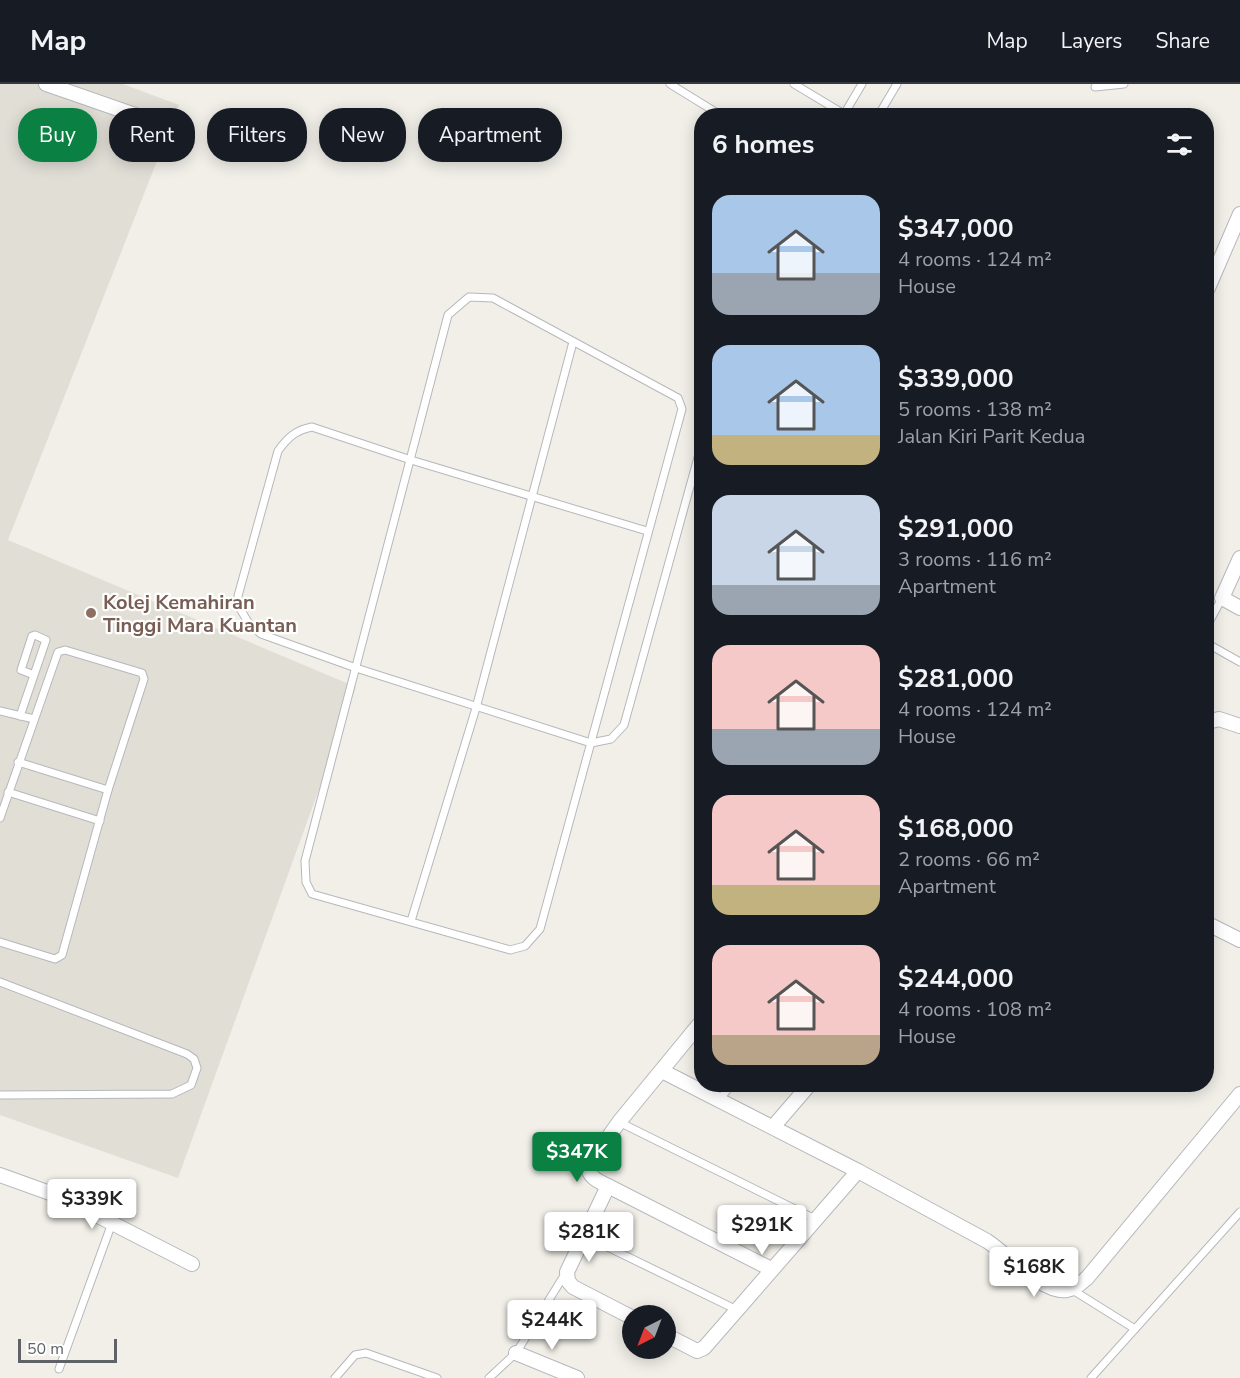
<!DOCTYPE html>
<meta charset="utf-8">
<style>
body{margin:0;font-family:"Nunito Sans",sans-serif;background:#20242c;color:#f1f3f6;height:100vh;display:flex;flex-direction:column;font-size:22px;white-space:nowrap}
*{box-sizing:border-box;margin:0}
p{font-size:20px;color:#9ea1a6}
.icon{flex:none;width:33px;height:33px;fill:none;stroke:currentColor;stroke-width:2;stroke-linecap:round;stroke-linejoin:round}
.map{position:relative;flex:1;overflow:hidden}
.side{position:absolute;left:694px;top:24px;width:520px;height:984px;display:flex;flex-direction:column;background:#171b24;border-radius:24px;box-shadow:0 3px 15px #0003}
.side>*{flex:none}
.top-card{position:absolute;left:18px;top:24px;width:570px;height:54px;display:flex;gap:12px}
.needle{width:39px;rotate:222deg}
.fabs{position:absolute;left:622px;top:1221px;display:grid;gap:12px}
.fabs a{display:grid;place-items:center;width:54px;height:54px;border-radius:50%;background:#171b24;box-shadow:0 3px 15px #0003;font-size:30px}
.scale{position:absolute;left:18px;bottom:15px;width:99px;box-sizing:border-box;padding-left:6px;border:3px solid #5f6368;border-top:0;font-size:16px;line-height:21px;white-space:nowrap;color:#5f6368;-webkit-text-stroke:4px #fff;paint-order:stroke}
.price{position:absolute;translate:-50% -51px;padding:0 14px;border-radius:6px;background:#fff;color:#222;font-size:20px;line-height:39px;filter:drop-shadow(0 2px 3px #0008)}
.price::after{content:'';position:absolute;left:50%;top:36px;width:18px;height:14px;margin-left:-9px;background:inherit;clip-path:polygon(0 0,100% 0,50% 100%)}
.price.current{background:#0b8043;color:#fff}
ul{padding:0;list-style:none}
li{display:flex;align-items:center;gap:18px;height:150px;padding:0 18px}
li span{display:grid;place-items:center;flex:none;width:168px;height:120px;border-radius:18px;color:#555}
li>.icon{margin-inline-start:auto}
span .icon{width:72px;height:72px;fill:#fffc;stroke-width:1}
li b{font-size:26px}
h2{display:flex;justify-content:space-between;align-items:center;height:72px;padding:0 18px;font-size:26px}
.pill{padding:0 21px;border-radius:24px;background:#171b24;box-shadow:0 3px 15px #0003;font-size:21px;line-height:54px}
.pill.current{background:#0b8043;color:#fff}
header{display:flex;align-items:center;gap:36px;box-sizing:border-box;height:84px;padding:0 30px;background:#171b24;border-bottom:2px solid #363941}
header strong{font-size:28px}
nav{display:flex;gap:33px;margin-inline-start:auto;font-size:21px}
.map>svg:first-child{display:block}
.education{fill:#e1ded6}
.lines{fill:none;stroke-linecap:round;stroke-linejoin:round}
.service-casing{stroke:#b5b8bc;stroke-width:9}
.minor-casing{stroke:#b5b8bc;stroke-width:16}
.service{stroke:#fff;stroke-width:7}
.minor{stroke:#fff;stroke-width:14}
.education-dot{fill:#8d6e63;stroke:#fff;stroke-width:2}
.labels{text-anchor:middle;dominant-baseline:central;stroke-width:4.5;stroke-linejoin:round;paint-order:stroke}
.education-label{font-size:20px;font-weight:bold;fill:#785e54;stroke:#fff;text-anchor:start}
</style>
<header>
<strong>Map</strong>
<nav><a>Map</a><a>Layers</a><a>Share</a></nav>
</header>
<div class="map">
<svg width="1240" height="1294" viewBox="0 0 1240 1294">
<rect width="100%" height="100%" fill="#f1efe8"/>
<path class="education" d="M0 0H123L179 21 8 456 356 603 178 1094 0 1031Z"/>
<g class="lines">
<defs>
<g id="service">
<path d="M670 0 722 32"/>
<path d="M794 0 844 30"/>
<path d="M1095 3 1124 0"/>
<path d="M843 32 862 0"/>
<path d="M878 32 897 0"/>
<path d="M469 213 493 214 678 314 682 325 540 845 525 862 510 866 312 810 306 798 305 777 448 231Z"/>
<path d="M647 447 411 376 312 343C296 346 288 353 278 367L238 512 239 523 248 538 261 550 356 584 591 659 611 655 624 641 702 359"/>
<path d="M1208 540 1222 514"/>
<path d="M1208 560 1240 578"/>
<path d="M0 627 34 635"/>
<path d="M20 632 46 556 35 551 32 552 21 586 34 591"/>
<path d="M18 678 108 706"/>
<path d="M8 708 100 737"/>
<path d="M0 734 58 568 65 566 142 589 144 595 108 706 62 871 55 875 0 858"/>
<path d="M411 837 476 624 573 258"/>
<path d="M0 898 187 970 194 975 197 984 191 1001 172 1010 0 1011"/>
<path d="M719 1016 732 1000"/>
<path d="M619 1038 815 1135"/>
<path d="M585 1152 737 1226"/>
<path d="M1071 1205 1135 1245"/>
<path d="M59 1285 112 1139"/>
<path d="M335 1294 355 1271 366 1269 437 1294"/>
<path d="M489 1294 516 1269 565 1190"/>
<path d="M1091 1294 1240 1128"/>
</g>
<g id="minor">
<path d="M46 0 144 34"/>
<path d="M1208 204 1240 130"/>
<path d="M1240 474 1222 514 1240 524"/>
<path d="M1208 638 1219 635 1240 642"/>
<path d="M1208 840 1240 856"/>
<path d="M702 937 619 1038 588 1082C589 1094 598 1097 608 1102L771 1185"/>
<path d="M662 987 858 1087 987 1157C1007 1170 1043 1210 1067 1206 1075 1205 1081 1199 1087 1194L1240 1010"/>
<path d="M773 1043 810 1000"/>
<path d="M0 1091 61 1113 192 1180"/>
<path d="M608 1102 567 1188 568 1197 573 1203 633 1234"/>
<path d="M666 1251 697 1267 704 1264 858 1087"/>
<path d="M516 1269 577 1294"/>
</g>
</defs>
<use href="#service" class="service-casing"/>
<use href="#minor" class="minor-casing"/>
<use href="#service" class="service"/>
<use href="#minor" class="minor"/>
</g>
<circle class="education-dot" cx="91" cy="529" r="6"/>
<g class="labels">
<g class="education-label">
<text x="103" y="518">Kolej Kemahiran<tspan x="103" dy="23">Tinggi Mara Kuantan</tspan></text>
</g>
</g>
</svg>
<div class="fabs">
<a><svg class="needle" viewBox="-14 -14 28 28"><path d="M0-13l5 13h-10z" fill="#e53935"/><path d="M0 13l5-13h-10z" fill="#9ea1a6"/></svg></a>
</div>
<div class="scale">50 m</div>
<b class="price current" style="left:577px;top:1099px">$347K</b>
<b class="price" style="left:92px;top:1146px">$339K</b>
<b class="price" style="left:762px;top:1172px">$291K</b>
<b class="price" style="left:589px;top:1179px">$281K</b>
<b class="price" style="left:1034px;top:1214px">$168K</b>
<b class="price" style="left:552px;top:1267px">$244K</b>
<div class="top-card">
<a class="pill current">Buy</a>
<a class="pill">Rent</a>
<a class="pill">Filters</a>
<a class="pill">New</a>
<a class="pill">Apartment</a>
</div>
<section class="side">
<h2>6 homes<svg class="icon" aria-label="filters" viewBox="0 0 24 24"><path d="M4 7h16M4 17h16"/><circle cx="9" cy="7" r="2"/><circle cx="15" cy="17" r="2"/></svg></h2>
<ul>
<li><span style="background:linear-gradient(#a9c7e8 65%,#9aa5b1 0)"><svg class="icon" aria-label="home" viewBox="0 0 24 24"><path d="M3 11l9-7 9 7M6 9v11h12V9"/></svg></span><div><b>$347,000</b><p>4 rooms · 124 m²</p><p>House</p></div></li>
<li><span style="background:linear-gradient(#a9c7e8 75%,#c2b280 0)"><svg class="icon" aria-label="home" viewBox="0 0 24 24"><path d="M3 11l9-7 9 7M6 9v11h12V9"/></svg></span><div><b>$339,000</b><p>5 rooms · 138 m²</p><p>Jalan Kiri Parit Kedua</p></div></li>
<li><span style="background:linear-gradient(#c9d6e8 75%,#9aa5b1 0)"><svg class="icon" aria-label="home" viewBox="0 0 24 24"><path d="M3 11l9-7 9 7M6 9v11h12V9"/></svg></span><div><b>$291,000</b><p>3 rooms · 116 m²</p><p>Apartment</p></div></li>
<li><span style="background:linear-gradient(#f6c9c9 70%,#9aa5b1 0)"><svg class="icon" aria-label="home" viewBox="0 0 24 24"><path d="M3 11l9-7 9 7M6 9v11h12V9"/></svg></span><div><b>$281,000</b><p>4 rooms · 124 m²</p><p>House</p></div></li>
<li><span style="background:linear-gradient(#f6c9c9 75%,#c2b280 0)"><svg class="icon" aria-label="home" viewBox="0 0 24 24"><path d="M3 11l9-7 9 7M6 9v11h12V9"/></svg></span><div><b>$168,000</b><p>2 rooms · 66 m²</p><p>Apartment</p></div></li>
<li><span style="background:linear-gradient(#f6c9c9 75%,#b9a48a 0)"><svg class="icon" aria-label="home" viewBox="0 0 24 24"><path d="M3 11l9-7 9 7M6 9v11h12V9"/></svg></span><div><b>$244,000</b><p>4 rooms · 108 m²</p><p>House</p></div></li>
</ul>
</section>
</div>
